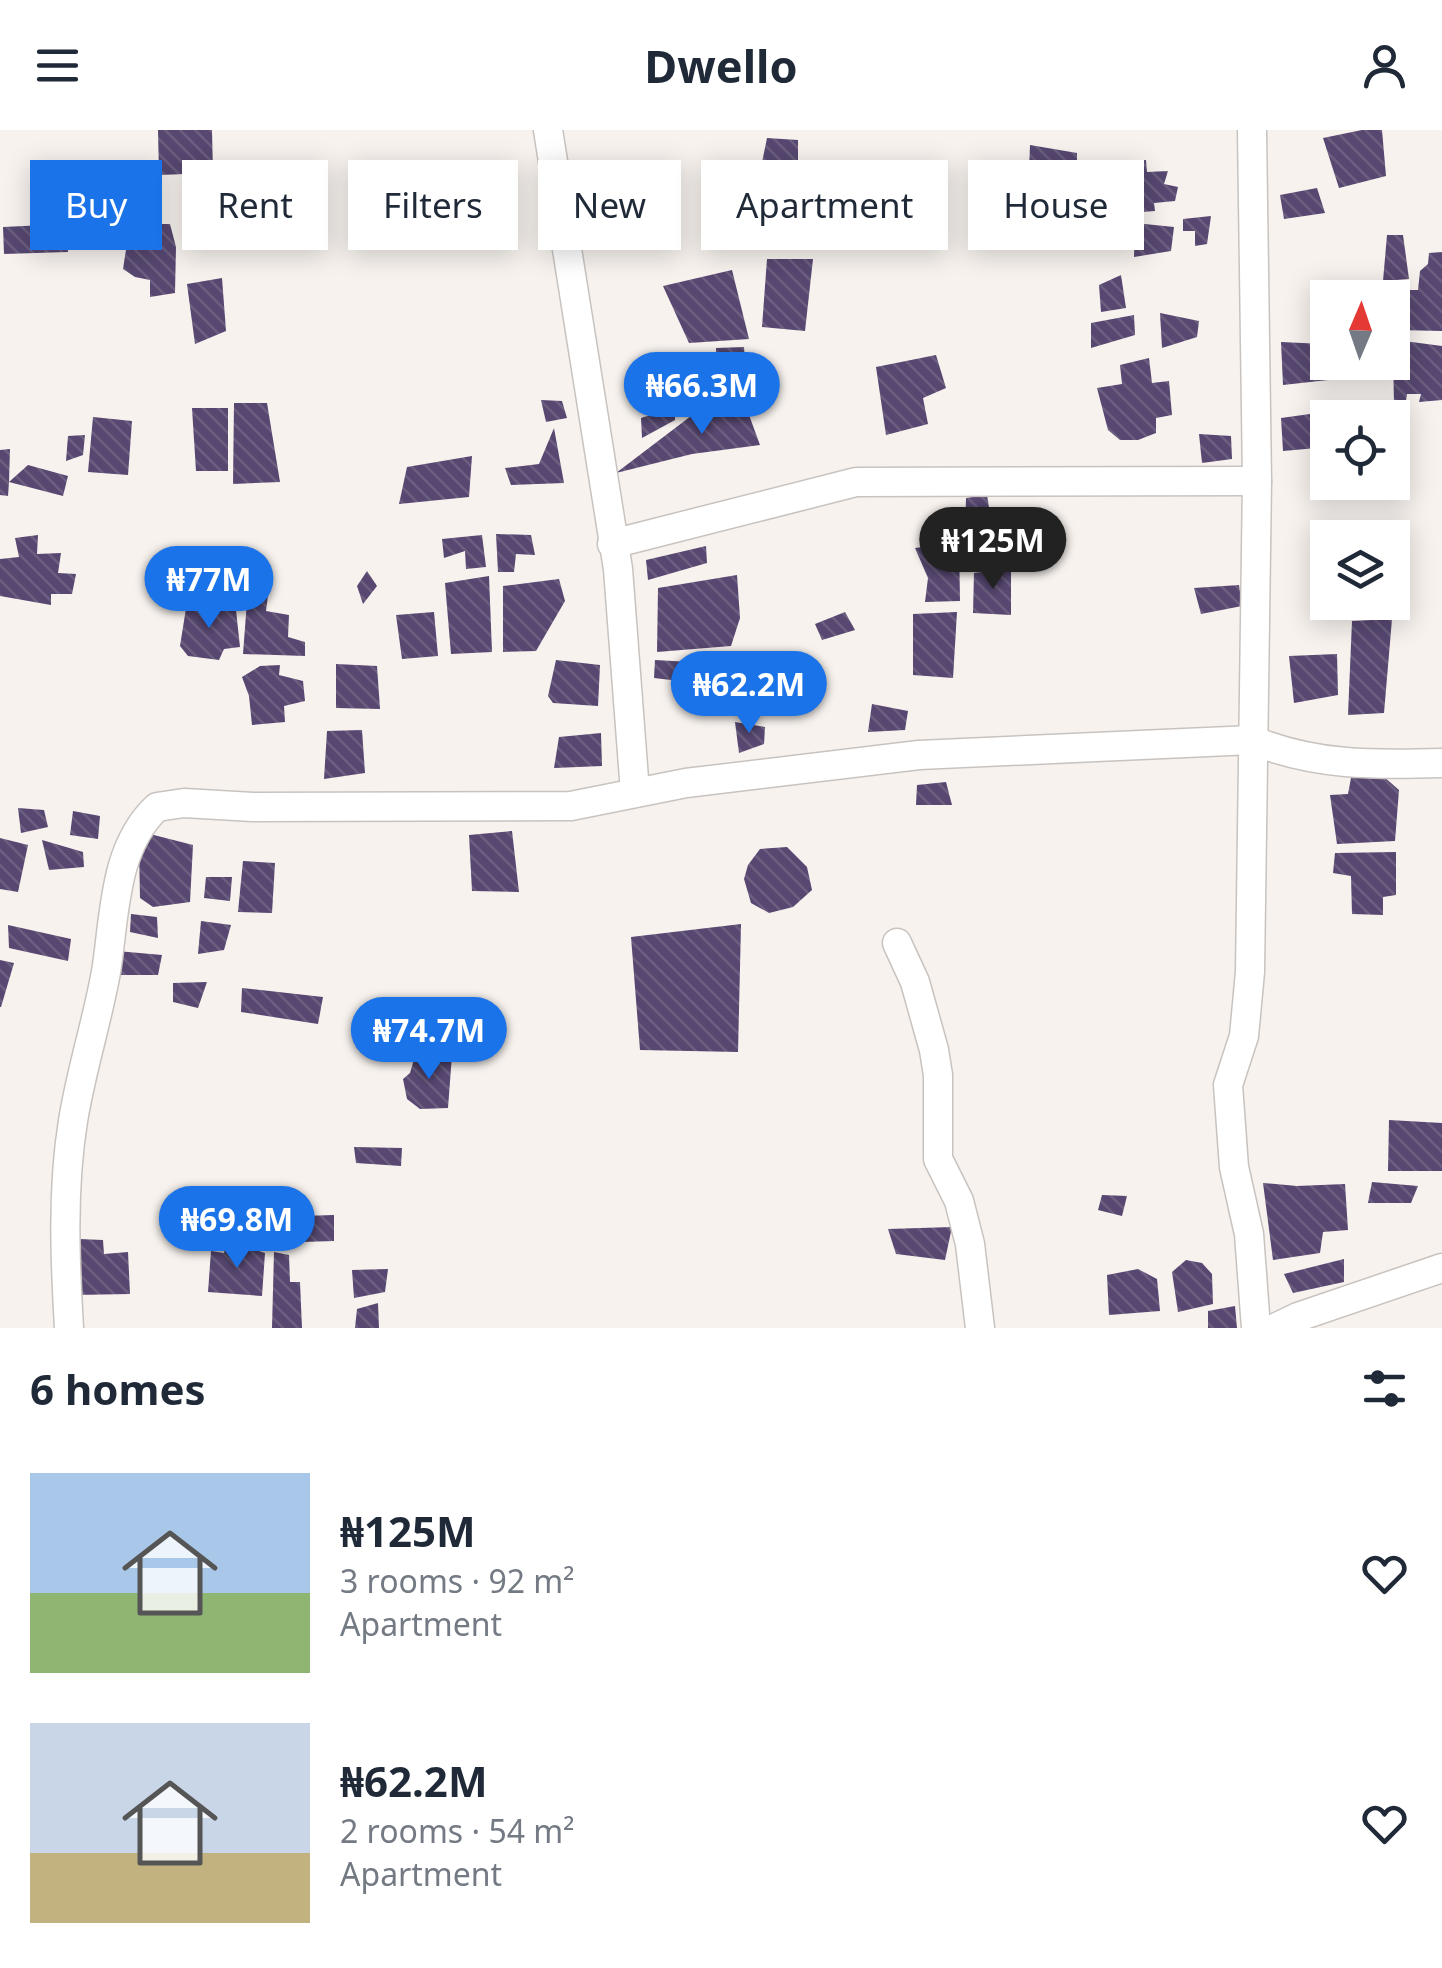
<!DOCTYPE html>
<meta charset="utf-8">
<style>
body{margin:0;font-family:"Noto Sans",sans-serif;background:#f2f2f3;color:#1f2937;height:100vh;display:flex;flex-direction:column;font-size:38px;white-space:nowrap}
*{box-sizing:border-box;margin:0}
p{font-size:32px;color:#747a83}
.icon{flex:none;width:55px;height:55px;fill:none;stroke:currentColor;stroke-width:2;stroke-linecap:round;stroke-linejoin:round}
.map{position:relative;height:1198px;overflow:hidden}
.details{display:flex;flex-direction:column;background:#fff;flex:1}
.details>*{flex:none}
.banner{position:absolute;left:30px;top:30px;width:1382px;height:90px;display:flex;gap:20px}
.needle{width:65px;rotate:2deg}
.tools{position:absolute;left:1310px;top:150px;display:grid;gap:20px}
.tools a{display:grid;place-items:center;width:100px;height:100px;border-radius:0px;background:#fff;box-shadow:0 5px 25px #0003;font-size:50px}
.price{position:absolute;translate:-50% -85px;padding:0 22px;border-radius:35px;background:#1a73e8;color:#fff;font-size:32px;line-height:65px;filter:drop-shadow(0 2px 5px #0008)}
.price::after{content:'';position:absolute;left:50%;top:60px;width:30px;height:22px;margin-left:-15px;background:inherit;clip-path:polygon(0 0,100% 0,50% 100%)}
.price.selected{background:#222;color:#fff}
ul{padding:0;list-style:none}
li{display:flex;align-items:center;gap:30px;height:250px;padding:0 30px}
li span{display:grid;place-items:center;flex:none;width:280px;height:200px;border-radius:0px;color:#555}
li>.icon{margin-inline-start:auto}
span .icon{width:120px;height:120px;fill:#fffc;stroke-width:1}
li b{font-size:42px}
h2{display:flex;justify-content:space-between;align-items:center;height:120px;padding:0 30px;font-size:42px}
.pill{padding:0 35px;border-radius:0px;background:#fff;box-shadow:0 5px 25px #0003;font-size:35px;line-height:90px}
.pill.selected{background:#1a73e8;color:#fff}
header{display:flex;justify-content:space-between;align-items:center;height:130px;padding:0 30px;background:#fff;font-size:45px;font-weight:700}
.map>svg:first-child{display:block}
.building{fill:url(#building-back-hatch)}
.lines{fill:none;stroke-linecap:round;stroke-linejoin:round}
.minor-casing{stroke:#c8c3bf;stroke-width:31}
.minor{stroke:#fff;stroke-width:28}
</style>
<header><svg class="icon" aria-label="menu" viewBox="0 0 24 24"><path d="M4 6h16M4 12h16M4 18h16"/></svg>Dwello<svg class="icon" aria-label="person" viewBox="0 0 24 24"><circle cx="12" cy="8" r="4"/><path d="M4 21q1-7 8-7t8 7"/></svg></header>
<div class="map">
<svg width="1442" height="1198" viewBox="0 0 1442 1198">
<defs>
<pattern id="building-back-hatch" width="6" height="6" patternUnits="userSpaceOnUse" patternTransform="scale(2.5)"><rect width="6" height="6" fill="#574771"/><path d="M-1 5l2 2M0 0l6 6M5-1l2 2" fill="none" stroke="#6b5e7f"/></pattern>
</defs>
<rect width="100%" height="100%" fill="#f7f2ee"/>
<g class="building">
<path d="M158 0H212L213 43 159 45Z"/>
<path d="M1362 0H1382L1386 46 1339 58 1323 8Z"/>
<path d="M767 8 798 10V45L758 52Z"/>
<path d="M1030 15 1077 23V90L1045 105 1028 67Z"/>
<path d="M1146 30 1147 42 1168 41 1164 54 1178 57 1175 71 1154 73 1155 81 1129 83 1125 31Z"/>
<path d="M773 52 864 57 865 101 766 103Z"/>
<path d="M1317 58 1325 83 1284 89 1280 65Z"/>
<path d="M615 79 622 105 591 109 583 87Z"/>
<path d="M1211 86 1207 114 1195 116V101H1183V89Z"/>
<path d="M1135 93 1174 97 1171 121 1134 127Z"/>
<path d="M66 94 68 122 4 124 3 97Z"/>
<path d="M130 94H170L176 117 175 163 150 167V150L135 147 123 139Z"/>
<path d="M1387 105H1403L1409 149 1383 151Z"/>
<path d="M1018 106H1065L1061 116 1022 120Z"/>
<path d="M1442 122V201L1397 200 1399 160H1418L1420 141 1428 134 1429 123Z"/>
<path d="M767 129H813L805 201 762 197Z"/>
<path d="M732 140 749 209 689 213 663 156Z"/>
<path d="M1121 145 1126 178 1101 182 1099 155Z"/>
<path d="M222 148 226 201 195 214 187 154Z"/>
<path d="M1160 183 1199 191 1197 207 1162 218Z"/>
<path d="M1134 185 1135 205 1091 218V193Z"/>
<path d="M1404 211 1442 216V270L1419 272 1421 264H1407L1405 277 1394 275 1393 225Z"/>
<path d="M1281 212 1324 214 1328 250 1283 255Z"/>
<path d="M744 217 748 266 713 271 694 266 691 244 703 239 701 227H716V218Z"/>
<path d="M936 225 946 258 923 268 928 294 886 305 876 237Z"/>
<path d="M1149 228 1152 253 1169 251 1172 285 1156 288V303L1138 310H1120L1108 300 1097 258 1122 254 1120 235Z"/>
<path d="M541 270 562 271 567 288 546 292Z"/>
<path d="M234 273H267L280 352 233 354Z"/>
<path d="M745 274 760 315 692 324 616 343 691 286Z"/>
<path d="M675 277V290L642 308 641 288Z"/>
<path d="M192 278H228V341H196Z"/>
<path d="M1310 284 1312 298 1328 297V317L1283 321 1281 288Z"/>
<path d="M93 287 132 291 128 345 88 342Z"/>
<path d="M554 298 564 353 511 355 505 338 539 334Z"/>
<path d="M1199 304 1231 306 1232 329 1202 333Z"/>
<path d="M85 305 83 325 66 331 68 306Z"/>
<path d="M10 319 9 352 28 335 68 346 63 366 9 352 8 366 0 365V320Z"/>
<path d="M472 326 469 367 399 374 407 337Z"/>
<path d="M987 365 993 402 965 401 966 368Z"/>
<path d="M496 404 531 405 535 425 516 424 514 442H498Z"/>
<path d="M38 405 37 424 61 423 58 443 76 444 72 464H51V475L0 466V429L19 427 15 408Z"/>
<path d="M482 405 486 437 466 439 465 421 444 428 442 409Z"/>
<path d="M959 412 960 471 925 472 928 448 915 418Z"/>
<path d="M706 416 707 433 648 450 646 430Z"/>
<path d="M1011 438V485L973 483 974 443Z"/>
<path d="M367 441 377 456 363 474 357 456Z"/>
<path d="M737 445 740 488 731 516 657 522 658 458Z"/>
<path d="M489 446 492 522 451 524 445 453Z"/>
<path d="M559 449 565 471 536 521 503 522V456Z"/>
<path d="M1239 455 1242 476 1201 484 1194 458Z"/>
<path d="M268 465 266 481 289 485 288 507 305 512V526L243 524 247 471Z"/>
<path d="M187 472 236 480 240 517 224 519 219 530 188 526 180 516Z"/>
<path d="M434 482 438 526 402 529 396 485Z"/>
<path d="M845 482 855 500 822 510 815 494Z"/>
<path d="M957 482 953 548 913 545V484Z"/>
<path d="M1392 489 1384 583 1348 585 1352 491Z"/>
<path d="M1337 524 1338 565 1294 573 1289 526Z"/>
<path d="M556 530 600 535 598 576 553 573 548 566Z"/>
<path d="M655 530 691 532 688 552 654 548Z"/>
<path d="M336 534 377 536 380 579 336 578Z"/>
<path d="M280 535 279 545 303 551 305 571 284 576 285 592 252 595 249 566 242 547 260 536Z"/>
<path d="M872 574 908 581 905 600 868 602Z"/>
<path d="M735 592 765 597 764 614 739 623Z"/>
<path d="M362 600 365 643 324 649 327 601Z"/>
<path d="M601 603 602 636 554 638 559 607Z"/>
<path d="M1383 646 1399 660 1395 711 1337 714 1330 665 1348 664 1351 648Z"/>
<path d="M946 652 952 675H916L917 655Z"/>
<path d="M18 678 44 680 48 697 21 703Z"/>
<path d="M73 681 100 686 98 709 70 705Z"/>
<path d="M512 701 519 762 472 761 469 705Z"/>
<path d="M146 703 193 715 190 772 153 777 140 768 139 720Z"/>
<path d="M0 708 28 715 18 762 0 759Z"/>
<path d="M42 710 83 722 84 737 49 740Z"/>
<path d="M787 717 807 737 812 760 793 777 769 783 751 773 744 749 748 735 760 719Z"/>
<path d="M1396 722V765L1383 767V785L1352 784 1351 746 1333 743 1335 723Z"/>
<path d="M243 731 275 733 272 783 238 782Z"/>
<path d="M206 747H232L230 771 204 768Z"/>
<path d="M131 784 157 787 158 808 130 802Z"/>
<path d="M201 791 231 795 224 820 198 824Z"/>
<path d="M741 794 738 922 640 920 631 807Z"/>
<path d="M8 795 71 809 68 831 9 818Z"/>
<path d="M117 821 162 825 158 845H112Z"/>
<path d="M0 830 14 833 1 877H0Z"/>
<path d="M207 852 198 878 173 872V853Z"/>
<path d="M242 858 323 867 318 894 241 882Z"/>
<path d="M452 925 448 978 420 979 407 969 403 949 410 943 415 926Z"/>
<path d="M1389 990 1442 993V1041H1388Z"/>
<path d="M354 1017 402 1018 401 1036 356 1033Z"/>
<path d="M1372 1052 1418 1056 1411 1073H1368Z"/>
<path d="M1263 1053 1297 1056 1345 1054 1348 1100 1323 1102 1320 1123 1273 1130Z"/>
<path d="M1102 1065 1127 1066 1122 1086 1098 1080Z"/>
<path d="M334 1085V1111L269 1113 267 1087Z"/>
<path d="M952 1097 945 1130 896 1124 888 1099Z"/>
<path d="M79 1109 103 1110 104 1124 128 1122 130 1164 75 1165Z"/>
<path d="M227 1111 265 1123 262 1166 208 1162 211 1121 224 1123Z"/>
<path d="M274 1122 289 1125 290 1152H300L302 1198H272Z"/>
<path d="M1344 1129V1152L1293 1163 1284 1144Z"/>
<path d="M1186 1130 1202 1133 1212 1144 1213 1174 1178 1182 1172 1142Z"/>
<path d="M388 1139 385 1162 354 1168 352 1140Z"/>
<path d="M1138 1139 1157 1149 1160 1181 1109 1185 1107 1145Z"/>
<path d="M378 1173 379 1198H355L357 1179Z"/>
<path d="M1235 1176 1237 1198H1208V1181Z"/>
</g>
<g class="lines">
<defs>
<g id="minor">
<path d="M548 0 618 439 635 662"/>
<path d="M1252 0 1257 351 1250 842 1244 906 1228 955 1234 1037 1249 1104 1256 1198"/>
<path d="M612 414 856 352 1257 351"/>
<path d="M897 813 915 852 934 920 938 945V1029L959 1071 970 1114 980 1198"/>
<path d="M69 1198C65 1130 62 1059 73 991 81 941 97 892 106 842 115 786 113 718 157 677L184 673 253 677 571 676 686 653 919 625 1252 610C1315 636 1375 635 1442 633"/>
<path d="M1275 1198 1298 1187 1442 1138"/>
</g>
</defs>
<use href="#minor" class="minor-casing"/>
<use href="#minor" class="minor"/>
</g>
</svg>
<div class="tools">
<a><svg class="needle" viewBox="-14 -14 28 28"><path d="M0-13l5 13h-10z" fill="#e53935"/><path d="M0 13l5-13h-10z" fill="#747a83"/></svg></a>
<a><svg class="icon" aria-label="locate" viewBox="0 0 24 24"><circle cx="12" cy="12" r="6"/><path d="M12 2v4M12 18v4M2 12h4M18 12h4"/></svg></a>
<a><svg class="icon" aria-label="layers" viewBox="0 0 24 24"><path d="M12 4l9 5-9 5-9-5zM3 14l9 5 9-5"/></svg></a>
</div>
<b class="price" style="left:702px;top:307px">₦66.3M</b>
<b class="price selected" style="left:993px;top:462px">₦125M</b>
<b class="price" style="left:209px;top:501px">₦77M</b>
<b class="price" style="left:749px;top:606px">₦62.2M</b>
<b class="price" style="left:429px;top:952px">₦74.7M</b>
<b class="price" style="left:237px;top:1141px">₦69.8M</b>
<div class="banner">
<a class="pill selected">Buy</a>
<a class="pill">Rent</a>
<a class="pill">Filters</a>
<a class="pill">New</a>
<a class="pill">Apartment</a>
<a class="pill">House</a>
</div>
</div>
<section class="details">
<h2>6 homes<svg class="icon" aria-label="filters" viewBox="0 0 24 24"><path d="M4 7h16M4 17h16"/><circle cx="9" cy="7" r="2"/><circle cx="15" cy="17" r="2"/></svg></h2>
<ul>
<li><span style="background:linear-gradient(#a9c7e8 60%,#8fb573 0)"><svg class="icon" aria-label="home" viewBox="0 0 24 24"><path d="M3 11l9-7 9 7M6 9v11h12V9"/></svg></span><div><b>₦125M</b><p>3 rooms · 92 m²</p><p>Apartment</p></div><svg class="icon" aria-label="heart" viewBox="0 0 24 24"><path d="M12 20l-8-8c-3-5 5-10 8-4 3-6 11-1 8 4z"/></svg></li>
<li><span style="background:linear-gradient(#c9d6e8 65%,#c2b280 0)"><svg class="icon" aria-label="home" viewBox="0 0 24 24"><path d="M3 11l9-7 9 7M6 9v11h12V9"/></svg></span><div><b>₦62.2M</b><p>2 rooms · 54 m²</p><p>Apartment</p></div><svg class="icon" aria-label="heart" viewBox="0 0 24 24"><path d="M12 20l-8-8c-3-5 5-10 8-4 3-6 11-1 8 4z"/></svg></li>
</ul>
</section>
